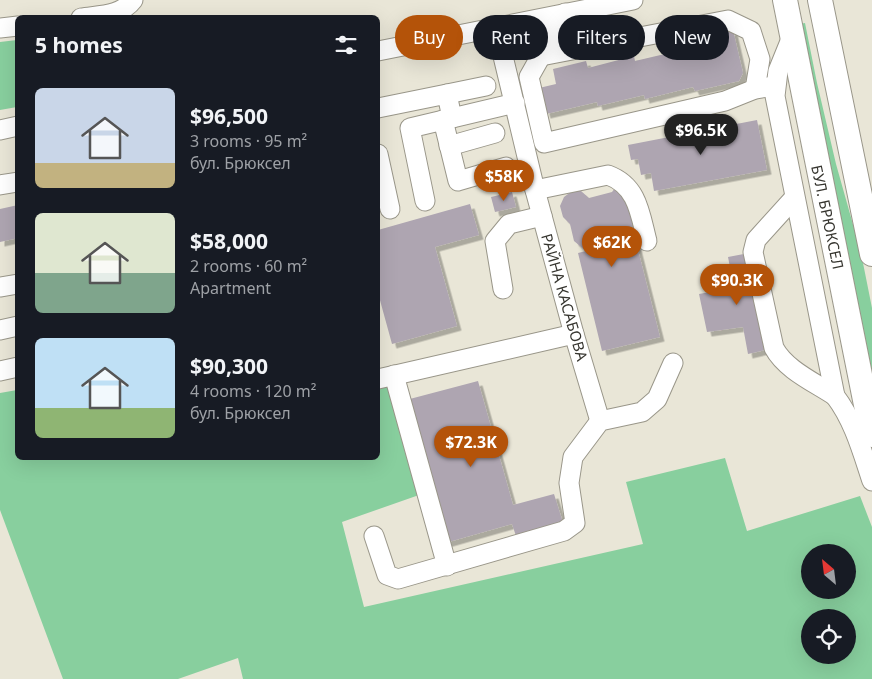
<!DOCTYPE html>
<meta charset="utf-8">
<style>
body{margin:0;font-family:"Noto Sans",sans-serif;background:#20242c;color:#f1f3f6;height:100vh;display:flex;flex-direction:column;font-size:19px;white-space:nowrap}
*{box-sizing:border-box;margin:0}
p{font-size:16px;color:#9ea1a6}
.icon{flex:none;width:28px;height:28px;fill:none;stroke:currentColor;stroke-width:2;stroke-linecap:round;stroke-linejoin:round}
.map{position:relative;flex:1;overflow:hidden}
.details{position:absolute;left:15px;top:15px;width:365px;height:445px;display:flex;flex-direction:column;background:#171b24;border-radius:8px;box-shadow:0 5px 20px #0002}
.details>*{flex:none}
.top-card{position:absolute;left:395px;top:15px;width:401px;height:45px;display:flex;gap:10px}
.needle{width:32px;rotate:332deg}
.tools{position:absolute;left:801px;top:544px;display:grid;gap:10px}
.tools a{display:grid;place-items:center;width:55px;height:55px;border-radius:50%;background:#171b24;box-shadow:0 5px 20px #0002;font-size:25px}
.price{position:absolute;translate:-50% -42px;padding:0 11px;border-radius:18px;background:#b45309;color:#fff;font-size:16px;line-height:32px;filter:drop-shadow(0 1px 2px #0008)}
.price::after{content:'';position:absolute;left:50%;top:30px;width:15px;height:11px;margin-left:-8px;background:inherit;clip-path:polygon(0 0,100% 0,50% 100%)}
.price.selected{background:#222;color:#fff}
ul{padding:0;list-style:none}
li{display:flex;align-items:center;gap:15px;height:125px;padding:0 20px}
li span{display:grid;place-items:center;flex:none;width:140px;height:100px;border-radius:8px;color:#555}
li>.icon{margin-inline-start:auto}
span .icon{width:60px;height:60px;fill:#fffc;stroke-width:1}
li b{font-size:21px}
h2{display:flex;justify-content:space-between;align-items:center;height:60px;padding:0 20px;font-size:21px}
.tag{padding:0 18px;border-radius:22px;background:#171b24;box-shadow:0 5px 20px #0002;font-size:18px;line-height:45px}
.tag.selected{background:#b45309;color:#fff}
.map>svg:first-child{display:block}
.green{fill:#88cf9e;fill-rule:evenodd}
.building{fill:#aea5b1;filter:url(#shadow)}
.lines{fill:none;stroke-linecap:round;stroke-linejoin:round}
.minor-casing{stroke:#999689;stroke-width:21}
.major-casing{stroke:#999689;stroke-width:26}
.minor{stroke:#fff;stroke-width:19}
.major{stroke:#fff;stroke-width:24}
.labels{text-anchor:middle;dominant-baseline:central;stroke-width:4;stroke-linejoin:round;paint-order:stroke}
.street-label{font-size:15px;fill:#36352f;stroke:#fff}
</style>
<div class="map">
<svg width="872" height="679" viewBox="0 0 872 679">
<defs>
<filter id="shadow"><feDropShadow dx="4.5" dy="4.5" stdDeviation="0" flood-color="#0004"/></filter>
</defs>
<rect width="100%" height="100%" fill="#e9e6d7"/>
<g class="green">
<path d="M805 23 817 83 836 164 861 253 872 308V379L799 24Z"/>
<path d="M17 40V107L0 110V42Z"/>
<path d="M389 383 419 495 342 522 364 607 643 544 626 482 725 458 747 531 860 496 872 527V679H243L238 658 178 679H63L0 510V393L17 390 18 458H378V386ZM810 552H848V590H810ZM810 618H848V655H810Z"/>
</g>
<g class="building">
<path d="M733 30 743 73 739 81 695 91 693 87 645 99 644 95 598 106 597 102 546 114 539 88 556 84 553 69 586 61 588 68 634 56 635 61 703 45 701 38Z"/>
<path d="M757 120 767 170 654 191 651 173 641 175 638 159 631 160 628 145Z"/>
<path d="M615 188 626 190 625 201 635 215 632 226 660 337 602 351 578 253 586 251 574 241 570 224 563 217 560 206 564 197 572 191H581L589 198 612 192Z"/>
<path d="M512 192 516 207 495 212 491 197Z"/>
<path d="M470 204 479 235 435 247 457 326 392 344 378 293V230Z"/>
<path d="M18 205V238L0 242V209Z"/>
<path d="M749 253 769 349 748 354 743 327 707 332 699 294 715 291V288L733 283 728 257Z"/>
<path d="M478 381 513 505 554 494 564 526 517 539 512 524 445 543 406 400Z"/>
</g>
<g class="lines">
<defs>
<g id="minor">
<path d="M565 13 529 77 544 143 725 101 755 89 775 86"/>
<path d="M81 18C100 15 121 16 133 0"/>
<path d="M496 27 535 190 574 334 600 421"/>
<path d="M0 28 18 26"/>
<path d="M791 39 778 71 775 96 835 396C854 421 862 451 872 481"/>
<path d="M378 51 633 0"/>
<path d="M541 56 728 20 751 31 760 59 755 89"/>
<path d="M447 94 486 86"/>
<path d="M378 108 447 94 452 118"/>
<path d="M443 120 458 181 506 167"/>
<path d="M0 130 18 126"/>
<path d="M449 146 495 133"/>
<path d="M378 154 390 209"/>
<path d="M0 185 18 182"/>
<path d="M535 190 608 175C638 186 640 214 647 241"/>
<path d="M794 198 756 240 753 252 774 348C786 370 814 382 835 396"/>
<path d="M425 201 410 128 515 103"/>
<path d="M1 287 18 284"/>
<path d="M503 289 495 241 509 224 542 216"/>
<path d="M0 330 18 326"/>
<path d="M0 371 18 367"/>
<path d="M394 375 447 566"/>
<path d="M378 379 574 334"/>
<path d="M374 536 387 575 398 579 564 531 575 523 569 483 573 457 600 421 642 412 657 399 673 363"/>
</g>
<g id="major">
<path d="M785 0 872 435"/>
<path d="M820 0 872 254"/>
</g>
</defs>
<use href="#minor" class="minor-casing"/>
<use href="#major" class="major-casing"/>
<use href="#minor" class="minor"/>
<use href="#major" class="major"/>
</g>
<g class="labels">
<g class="street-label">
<text transform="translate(828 217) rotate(78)">БУЛ. БРЮКСЕЛ</text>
<text transform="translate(565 297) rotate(74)">РАЙНА КАСАБОВА</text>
</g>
</g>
</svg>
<div class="tools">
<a><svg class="needle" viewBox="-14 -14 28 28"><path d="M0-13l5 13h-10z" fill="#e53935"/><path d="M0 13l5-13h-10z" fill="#9ea1a6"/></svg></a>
<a><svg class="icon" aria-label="locate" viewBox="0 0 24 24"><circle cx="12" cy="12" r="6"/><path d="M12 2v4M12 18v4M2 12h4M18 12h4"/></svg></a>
</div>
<b class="price selected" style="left:701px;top:156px">$96.5K</b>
<b class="price" style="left:504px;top:202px">$58K</b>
<b class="price" style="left:612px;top:268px">$62K</b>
<b class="price" style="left:737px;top:306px">$90.3K</b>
<b class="price" style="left:471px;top:468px">$72.3K</b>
<div class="top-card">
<a class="tag selected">Buy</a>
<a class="tag">Rent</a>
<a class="tag">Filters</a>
<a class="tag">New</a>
</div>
<section class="details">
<h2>5 homes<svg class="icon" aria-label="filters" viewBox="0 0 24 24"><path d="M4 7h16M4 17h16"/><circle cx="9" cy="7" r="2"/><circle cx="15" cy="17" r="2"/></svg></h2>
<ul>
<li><span style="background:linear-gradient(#c9d6e8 75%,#c2b280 0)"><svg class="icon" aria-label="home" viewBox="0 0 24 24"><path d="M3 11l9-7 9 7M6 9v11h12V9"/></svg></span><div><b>$96,500</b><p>3 rooms · 95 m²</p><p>бул. Брюксел</p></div></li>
<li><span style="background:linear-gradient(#dfe7d0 60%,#7fa58c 0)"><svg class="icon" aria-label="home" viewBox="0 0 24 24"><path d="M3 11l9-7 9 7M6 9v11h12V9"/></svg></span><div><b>$58,000</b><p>2 rooms · 60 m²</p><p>Apartment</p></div></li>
<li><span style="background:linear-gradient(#bfe0f5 70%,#8fb573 0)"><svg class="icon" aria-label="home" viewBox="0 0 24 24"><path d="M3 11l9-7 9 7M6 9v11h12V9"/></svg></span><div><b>$90,300</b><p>4 rooms · 120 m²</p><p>бул. Брюксел</p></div></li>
</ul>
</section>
</div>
